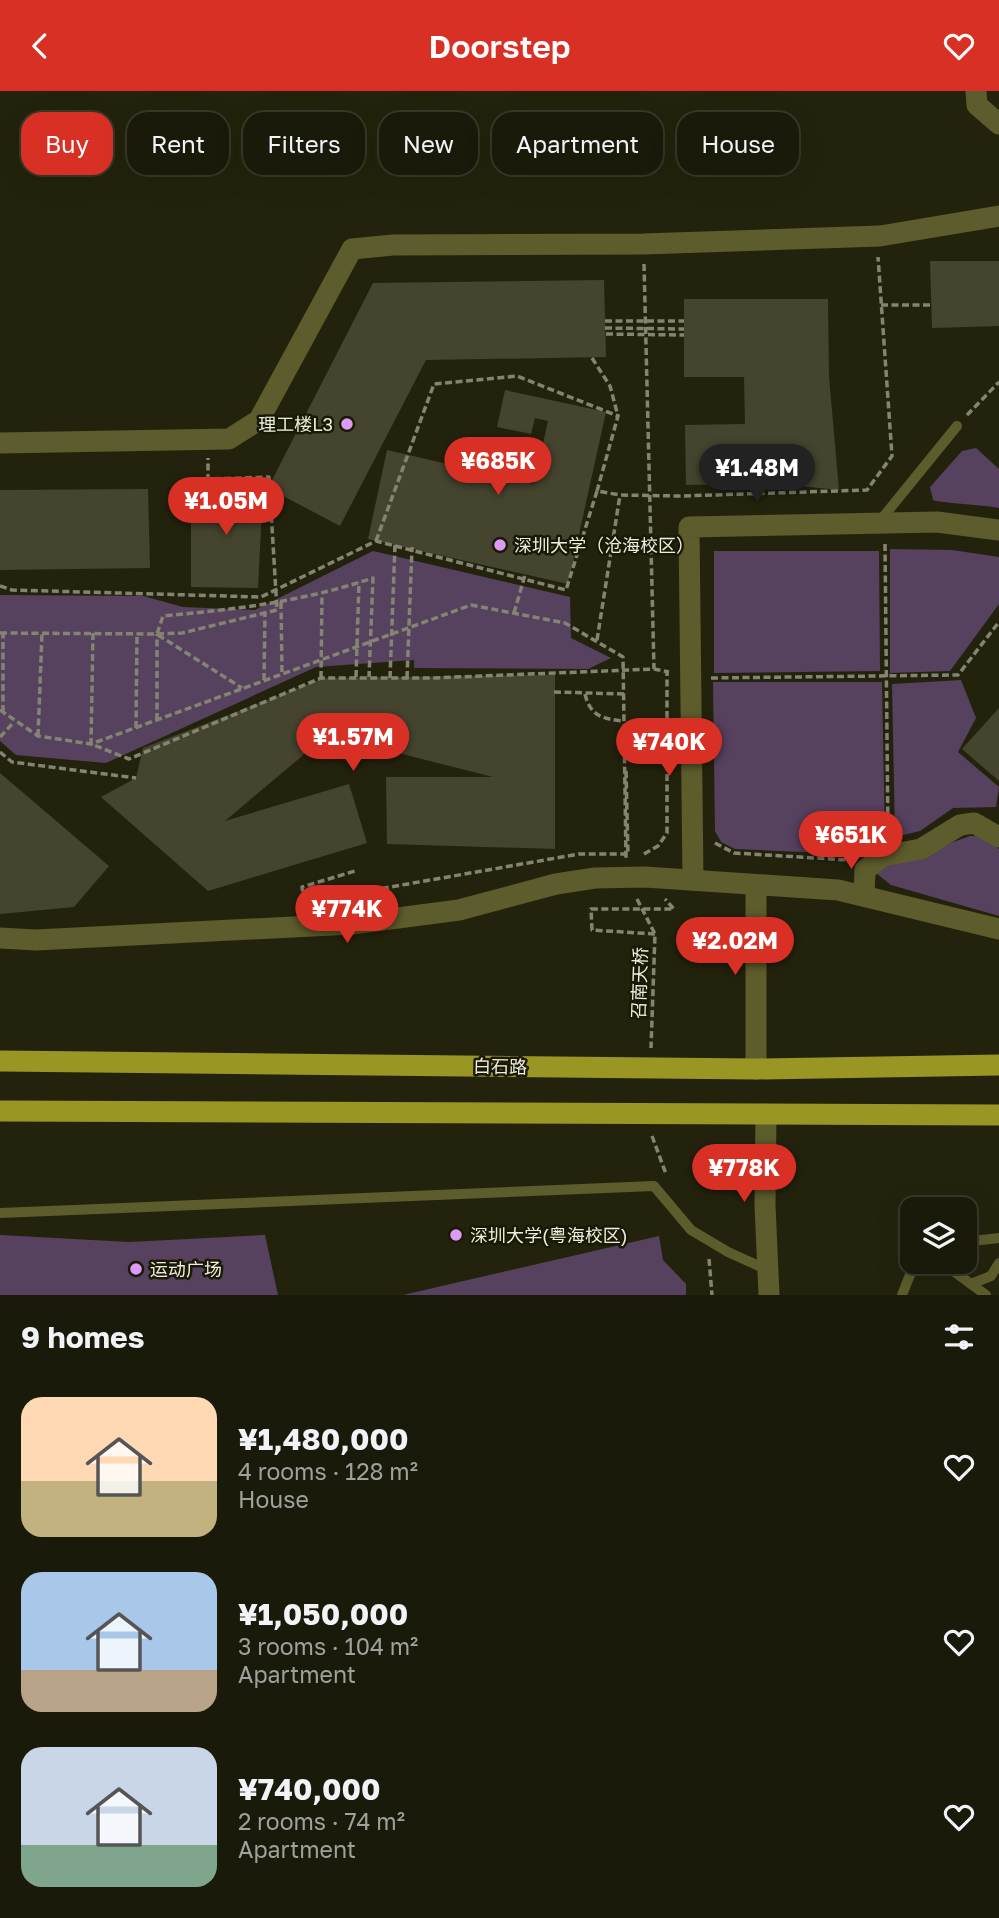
<!DOCTYPE html>
<meta charset="utf-8">
<style>
body{margin:0;font-family:"Golos Text","Noto Sans SC",sans-serif;background:#272718;color:#f1f3f6;height:100vh;display:flex;flex-direction:column;font-size:26px;white-space:nowrap}
*{box-sizing:border-box;margin:0}
p{font-size:23px;color:#9fa19c}
.icon{flex:none;width:38px;height:38px;fill:none;stroke:currentColor;stroke-width:2;stroke-linecap:round;stroke-linejoin:round}
.map{position:relative;height:1204px;overflow:hidden}
.drawer{display:flex;flex-direction:column;background:#1a1a0a;flex:1}
.drawer>*{flex:none}
.top-card{position:absolute;left:21px;top:21px;width:957px;height:63px;display:flex;gap:14px}
.buttons{position:absolute;left:900px;top:1106px;display:grid;gap:14px}
.buttons a{display:grid;place-items:center;width:77px;height:77px;border-radius:14px;background:#1a1a0a;box-shadow:0 7px 28px #0002,0 0 0 2px #38382b;font-size:35px}
.price{position:absolute;translate:-50% -60px;padding:0 16px;border-radius:24px;background:#d93025;color:#fff;font-size:23px;line-height:46px;filter:drop-shadow(0 2px 4px #0008)}
.price::after{content:'';position:absolute;left:50%;top:42px;width:21px;height:16px;margin-left:-10px;background:inherit;clip-path:polygon(0 0,100% 0,50% 100%)}
.price.active{background:#222;color:#fff}
ul{padding:0;list-style:none}
li{display:flex;align-items:center;gap:21px;height:175px;padding:0 21px}
li span{display:grid;place-items:center;flex:none;width:196px;height:140px;border-radius:21px;color:#555}
li>.icon{margin-inline-start:auto}
span .icon{width:84px;height:84px;fill:#fffc;stroke-width:1}
li b{font-size:30px}
h2{display:flex;justify-content:space-between;align-items:center;height:84px;padding:0 21px;font-size:30px}
.chip{padding:0 24px;border-radius:21px;background:#1a1a0a;box-shadow:0 7px 28px #0002,0 0 0 2px #38382b;font-size:24px;line-height:63px}
.chip.active{background:#d93025;color:#fff}
header{display:flex;justify-content:space-between;align-items:center;height:91px;padding:0 21px;background:#d93025;color:#fff;font-size:32px;font-weight:600}
.map>svg:first-child{display:block}
.green{fill:#56415f}
.building{fill:#45452f}
.lines{fill:none;stroke-linecap:round;stroke-linejoin:round}
.path{stroke:#848472;stroke-width:3.5;stroke-dasharray:7 3.5;stroke-linecap:butt}
.lane{stroke:#5d5c2c;stroke-width:10}
.street{stroke:#5d5c2c;stroke-width:21}
.primary{stroke:#9a9623;stroke-width:21}
.poi-dot{fill:#db9af6;stroke:#1a1905;stroke-width:2.5}
.labels{text-anchor:middle;dominant-baseline:central;stroke-width:5;stroke-linejoin:round;paint-order:stroke}
.poi-label{font-size:18px;fill:#edede0;stroke:#1a1905;text-anchor:start}
.street-label{font-size:18px;fill:#edede0;stroke:#1a1905}
</style>
<header><svg class="icon" aria-label="back" viewBox="0 0 24 24"><path d="M15 5l-7 7 7 7"/></svg>Doorstep<svg class="icon" aria-label="heart" viewBox="0 0 24 24"><path d="M12 20l-8-8c-3-5 5-10 8-4 3-6 11-1 8 4z"/></svg></header>
<div class="map">
<svg width="999" height="1204" viewBox="0 0 999 1204">
<rect width="100%" height="100%" fill="#23230d"/>
<g class="green">
<path d="M976 357 999 378V417C987 414 938 412 933 409L930 396 962 360Z"/>
<path d="M890 458 952 459 999 466V513L950 580 890 582Z"/>
<path d="M373 460 570 506 571 547 611 567 588 578 414 577V569L316 576 106 672 16 664 0 650V504L143 505 183 516 255 519Z"/>
<path d="M714 460H879L880 580 714 582Z"/>
<path d="M961 589 976 627 958 661 999 696 996 716 953 717 920 740 895 746 892 593Z"/>
<path d="M713 591H882L885 751 845 763 735 758 721 751 715 740Z"/>
<path d="M970 745H982L999 758V825L891 794 876 782 877 778Z"/>
<path d="M0 1144 129 1151 265 1144 278 1204H0Z"/>
<path d="M659 1145 663 1169 686 1193V1204H403Z"/>
</g>
<g class="building">
<path d="M930 170H999V235L932 237Z"/>
<path d="M604 189 606 266 426 269 340 435 268 397 373 192Z"/>
<path d="M684 208H828L829 286 839 399 771 392 686 394 685 334 745 333 744 286H684Z"/>
<path d="M505 299 606 321 568 493 368 448 387 359 534 393 548 330 535 327 531 343 497 336Z"/>
<path d="M191 396 263 398 258 497 191 496Z"/>
<path d="M148 398 150 477 0 479V399Z"/>
<path d="M555 584V758L387 753 386 686H493L327 644 225 730 349 693 367 752 208 800 101 706 136 687 143 657 324 587Z"/>
<path d="M999 617V690L962 658Z"/>
<path d="M0 682 109 775 74 816 0 823Z"/>
</g>
<g class="lines">
<g class="path">
<path d="M644 173 654 578"/>
<path d="M881 214H931"/>
<path d="M605 230H684"/>
<path d="M605 237 684 238"/>
<path d="M606 243 684 244"/>
<path d="M592 267 610 295 618 325"/>
<path d="M967 324 999 291"/>
<path d="M376 450 434 293 517 285 618 325 597 400"/>
<path d="M885 453 888 742"/>
<path d="M0 495 12 499 261 506 376 450 566 499 597 400 620 404 681 405 867 399 892 365 878 166"/>
<path d="M281 511 282 583"/>
<path d="M514 522 525 484"/>
<path d="M0 542 157 543 163 525C238 518 301 511 373 487L369 586"/>
<path d="M93 542 91 653 129 668 321 587H432L654 578 669 581"/>
<path d="M157 543 182 542 277 519 269 386 208 388V367"/>
<path d="M158 544 242 597"/>
<path d="M597 549 620 404"/>
<path d="M356 586 359 491"/>
<path d="M321 587 322 504"/>
<path d="M390 587 395 453"/>
<path d="M407 587 412 456"/>
<path d="M711 587 958 584 999 531"/>
<path d="M264 589 265 522"/>
<path d="M554 601 625 603"/>
<path d="M585 603C590 625 603 628 623 630"/>
<path d="M0 619 38 645 91 653 471 514 565 532 623 566 626 767"/>
<path d="M3 621V543"/>
<path d="M157 629V543"/>
<path d="M623 634 667 666"/>
<path d="M136 637 137 543"/>
<path d="M38 645 42 543"/>
<path d="M0 646 14 631"/>
<path d="M0 661 12 671 136 687"/>
<path d="M626 680 628 764"/>
<path d="M715 752 734 762 848 769"/>
<path d="M644 763 658 755 667 742V580"/>
<path d="M637 808 655 843 651 957"/>
<path d="M304 811 302 796 355 780"/>
<path d="M299 812 579 763H626"/>
<path d="M655 843 592 839 591 818H674L665 808"/>
<path d="M652 1045 666 1083"/>
<path d="M709 1168 712 1204"/>
</g>
<g class="lane">
<path d="M879 431 957 335"/>
<path d="M0 1122 654 1095 691 1139 728 1161 770 1180"/>
<path d="M964 1151 999 1147"/>
<path d="M941 1171 986 1204"/>
<path d="M971 1193 991 1185 999 1172"/>
<path d="M902 1204 915 1171"/>
</g>
<g class="street">
<path d="M976 0 977 14 999 33"/>
<path d="M0 352 229 348 259 329 352 158 393 154 643 153 880 145 999 125"/>
<path d="M693 789 689 436 937 431 999 439"/>
<path d="M864 805 865 779 883 765 921 758 960 734 974 732 999 746"/>
<path d="M0 847 36 849 352 833 459 819 556 793 595 787 645 786 838 799 999 838"/>
<path d="M756 978V794"/>
<path d="M766 1023 765 1114 769 1204"/>
</g>
<g class="primary">
<path d="M0 970 756 978 999 974"/>
<path d="M0 1020 999 1024"/>
</g>
</g>
<g class="poi-dot">
<circle cx="347" cy="333" r="7"/>
<circle cx="500" cy="454" r="7"/>
<circle cx="456" cy="1144" r="7"/>
<circle cx="136" cy="1178" r="7"/>
</g>
<g class="labels">
<g class="poi-label">
<text x="333" y="333" text-anchor="end">理工楼L3</text>
<text x="514" y="454">深圳大学（沧海校区）</text>
<text x="470" y="1144">深圳大学(粤海校区)</text>
<text x="150" y="1178">运动广场</text>
</g>
<g class="street-label">
<text transform="translate(639 892) rotate(-88)">召南天桥</text>
<text transform="translate(500 975) rotate(1)">白石路</text>
</g>
</g>
</svg>
<div class="buttons">
<a><svg class="icon" aria-label="layers" viewBox="0 0 24 24"><path d="M12 4l9 5-9 5-9-5zM3 14l9 5 9-5"/></svg></a>
</div>
<b class="price" style="left:498px;top:406px">¥685K</b>
<b class="price active" style="left:757px;top:413px">¥1.48M</b>
<b class="price" style="left:226px;top:446px">¥1.05M</b>
<b class="price" style="left:353px;top:682px">¥1.57M</b>
<b class="price" style="left:669px;top:687px">¥740K</b>
<b class="price" style="left:851px;top:780px">¥651K</b>
<b class="price" style="left:347px;top:854px">¥774K</b>
<b class="price" style="left:735px;top:886px">¥2.02M</b>
<b class="price" style="left:744px;top:1113px">¥778K</b>
<div class="top-card">
<a class="chip active">Buy</a>
<a class="chip">Rent</a>
<a class="chip">Filters</a>
<a class="chip">New</a>
<a class="chip">Apartment</a>
<a class="chip">House</a>
</div>
</div>
<section class="drawer">
<h2>9 homes<svg class="icon" aria-label="filters" viewBox="0 0 24 24"><path d="M4 7h16M4 17h16"/><circle cx="9" cy="7" r="2"/><circle cx="15" cy="17" r="2"/></svg></h2>
<ul>
<li><span style="background:linear-gradient(#ffd9b3 60%,#c2b280 0)"><svg class="icon" aria-label="home" viewBox="0 0 24 24"><path d="M3 11l9-7 9 7M6 9v11h12V9"/></svg></span><div><b>¥1,480,000</b><p>4 rooms · 128 m²</p><p>House</p></div><svg class="icon" aria-label="heart" viewBox="0 0 24 24"><path d="M12 20l-8-8c-3-5 5-10 8-4 3-6 11-1 8 4z"/></svg></li>
<li><span style="background:linear-gradient(#a9c7e8 70%,#b9a48a 0)"><svg class="icon" aria-label="home" viewBox="0 0 24 24"><path d="M3 11l9-7 9 7M6 9v11h12V9"/></svg></span><div><b>¥1,050,000</b><p>3 rooms · 104 m²</p><p>Apartment</p></div><svg class="icon" aria-label="heart" viewBox="0 0 24 24"><path d="M12 20l-8-8c-3-5 5-10 8-4 3-6 11-1 8 4z"/></svg></li>
<li><span style="background:linear-gradient(#c9d6e8 70%,#7fa58c 0)"><svg class="icon" aria-label="home" viewBox="0 0 24 24"><path d="M3 11l9-7 9 7M6 9v11h12V9"/></svg></span><div><b>¥740,000</b><p>2 rooms · 74 m²</p><p>Apartment</p></div><svg class="icon" aria-label="heart" viewBox="0 0 24 24"><path d="M12 20l-8-8c-3-5 5-10 8-4 3-6 11-1 8 4z"/></svg></li>
</ul>
</section>
